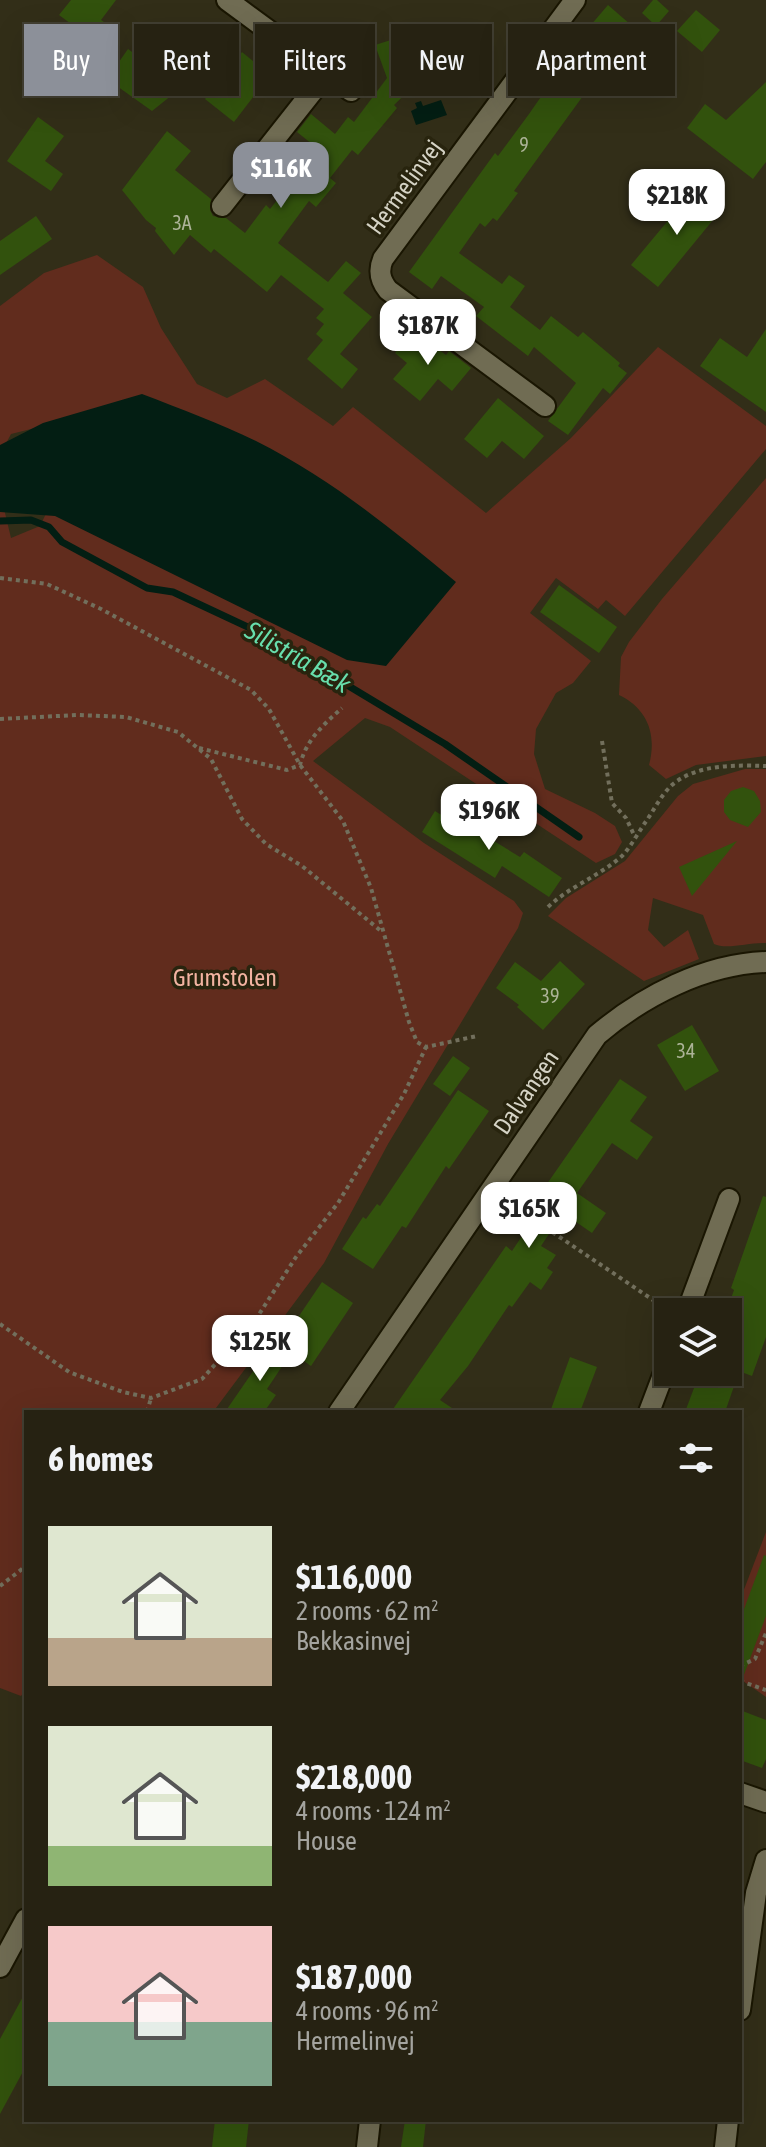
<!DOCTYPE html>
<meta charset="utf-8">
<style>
body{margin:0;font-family:"Asap Condensed",sans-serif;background:#322f20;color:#f1f3f6;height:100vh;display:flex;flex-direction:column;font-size:30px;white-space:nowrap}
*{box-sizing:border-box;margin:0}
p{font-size:26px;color:#a4a49f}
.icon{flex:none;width:44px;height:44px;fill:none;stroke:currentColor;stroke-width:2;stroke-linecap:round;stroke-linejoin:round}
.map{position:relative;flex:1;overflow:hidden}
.sheet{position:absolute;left:24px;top:1410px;width:718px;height:712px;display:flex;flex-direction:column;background:#262212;border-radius:0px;box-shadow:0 8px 32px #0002,0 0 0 2px #423f32}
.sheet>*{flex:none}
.guide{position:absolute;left:24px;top:24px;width:718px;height:72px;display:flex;gap:16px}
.buttons{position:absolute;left:654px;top:1298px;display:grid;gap:16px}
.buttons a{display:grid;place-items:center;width:88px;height:88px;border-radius:0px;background:#262212;box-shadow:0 8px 32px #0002,0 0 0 2px #423f32;font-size:40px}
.price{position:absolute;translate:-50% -68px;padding:0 18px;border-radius:16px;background:#fff;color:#222;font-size:26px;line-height:52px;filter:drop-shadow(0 2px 4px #0008)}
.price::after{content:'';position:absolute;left:50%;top:48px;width:24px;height:18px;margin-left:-12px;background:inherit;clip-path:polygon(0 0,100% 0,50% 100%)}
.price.active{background:#8c9099;color:#fff}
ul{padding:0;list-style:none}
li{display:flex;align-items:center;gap:24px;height:200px;padding:0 24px}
li span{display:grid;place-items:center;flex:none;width:224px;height:160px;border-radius:0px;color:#555}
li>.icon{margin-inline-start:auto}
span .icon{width:96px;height:96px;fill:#fffc;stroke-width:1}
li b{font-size:34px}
h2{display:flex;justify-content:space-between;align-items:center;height:96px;padding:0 24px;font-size:34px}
.pill{padding:0 28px;border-radius:0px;background:#262212;box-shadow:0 8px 32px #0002,0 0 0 2px #423f32;font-size:28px;line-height:72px}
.pill.active{background:#8c9099;color:#fff}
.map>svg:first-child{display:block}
.green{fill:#612c1d}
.water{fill:#031e13}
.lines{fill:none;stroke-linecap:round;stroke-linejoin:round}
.stream{stroke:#031e13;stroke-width:7}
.building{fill:#32520d}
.street-casing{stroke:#1a1602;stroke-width:24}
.path{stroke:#726f5c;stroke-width:4;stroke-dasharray:4 4;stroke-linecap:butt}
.street{stroke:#706c53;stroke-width:20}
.labels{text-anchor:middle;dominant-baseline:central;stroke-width:7;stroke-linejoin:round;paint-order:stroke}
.number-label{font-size:20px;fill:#acb397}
.street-label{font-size:24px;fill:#d5d3c5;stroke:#28240e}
.park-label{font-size:24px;fill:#f2b3a1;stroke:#28240e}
.water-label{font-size:26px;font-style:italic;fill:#67deac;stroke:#28240e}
</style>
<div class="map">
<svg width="766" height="2147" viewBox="0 0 766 2147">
<rect width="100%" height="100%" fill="#322e18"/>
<g class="green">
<path d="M97 255 143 287 161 328 197 384 227 398 265 379 333 426 353 407 486 513 571 438 658 347 766 426V449L625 616 606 600 598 609 556 578 530 613 591 661 573 683 556 693 536 729 534 754 545 789 595 813 615 826 622 842 615 854 596 863 390 727 365 718 313 761 424 843 514 901 523 913 518 928 388 1144 324 1263 213 1412H26V1689L21 1696 0 1688V492L11 538 40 526 81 442 47 425 11 434 0 455V306L44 273Z"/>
<path d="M766 478V756L696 765 666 779 649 765C657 735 648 709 619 695L621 657 629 642 662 599Z"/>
<path d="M745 769H766V943C749 942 727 950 714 944L703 915 653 898 648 930 664 947 688 930 699 959 644 981 548 916 566 898 625 861 678 796 693 784Z"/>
<path d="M766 1532V1697L740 1679V1600Z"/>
</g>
<g class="water">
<path d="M441 100 447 115 416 125 411 111 417 108 415 103 421 101 423 106Z"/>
<path d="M142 394C181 409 219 423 256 441 330 478 393 530 456 582L386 666 347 660 55 516 0 512V445L43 423Z"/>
</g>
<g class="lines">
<path class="stream" d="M0 521 31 520 49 527 62 542 147 588 173 592 269 637 295 658 320 666 342 682 445 744 579 837"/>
</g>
<g class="building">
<path d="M71 0H116L101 20 110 26 97 43 59 15Z"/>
<path d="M653 0H657L669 11 656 26 642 13Z"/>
<path d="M608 5 638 31 606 69 604 67 514 191 518 193 497 221 493 218 485 227 480 223 459 253 502 284 509 275 525 286 510 307 540 330 551 316 578 337 583 332 620 363 618 366 627 373 610 394 603 388 568 435 548 421 576 383 534 347 528 356 476 316 484 307 441 276 432 289 409 272 495 153 498 156 529 114 563 65 560 61Z"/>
<path d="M696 10 720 30 702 52 677 31Z"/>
<path d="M410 34 424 76 394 105 397 108 358 155 352 150 330 178 336 183 316 207 309 201 278 243 328 282 346 261 361 273 343 293 372 317 340 354 358 369 342 389 307 359 323 340 316 334 324 324 316 318 324 309 281 275 267 292 214 249 211 253 190 235 174 255 155 231 156 228 146 220 122 190 167 131 191 151 175 170 211 199 210 210 213 216 226 218 245 233 266 205 270 209 293 180 287 176 312 144 297 132 311 114 335 134 348 117 354 122 387 78 375 45Z"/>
<path d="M128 49 158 71 155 76 177 91 152 111 107 79Z"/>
<path d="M242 52 270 75 234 122 205 99Z"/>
<path d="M766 82V162L753 179 687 128 705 104 726 120Z"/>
<path d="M38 117 64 136 45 161 63 174 51 191 7 161Z"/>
<path d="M696 187 722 209 658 287 631 265Z"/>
<path d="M36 216 52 239 0 275V241Z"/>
<path d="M766 329V412L700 366 720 338 747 357Z"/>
<path d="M413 331 446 355 449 351 471 368 452 391 438 379 420 401 393 379 407 363 395 353Z"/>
<path d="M498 398 544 436 524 459 502 441 487 458 464 439Z"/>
<path d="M559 585 617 627 599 653 540 612Z"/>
<path d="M743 787 754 791 760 801 761 812 748 827 730 820 724 812V800L731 791Z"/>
<path d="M435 811 459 826 466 814 493 831 489 838 520 857 524 852 562 878 549 897 502 866 495 878 422 832Z"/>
<path d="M737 841 692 896 679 867Z"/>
<path d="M560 961 585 984 543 1030 517 1007 519 1005 496 988 515 962 541 981Z"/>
<path d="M692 1025 719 1071 685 1091 657 1045Z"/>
<path d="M453 1056 470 1068 450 1096 433 1084Z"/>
<path d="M620 1079 647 1097 630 1121 653 1137 637 1160 612 1143 577 1193 606 1213 592 1233 563 1213 541 1246 556 1255 547 1268 553 1272 541 1290 530 1282 512 1307 509 1305 468 1366 440 1400 458 1412H391L506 1246 512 1251 542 1206 535 1201Z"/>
<path d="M458 1090 489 1111 449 1169 446 1166 406 1228 402 1226 373 1269 342 1249 363 1217 366 1219 377 1204 380 1206Z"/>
<path d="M763 1196 766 1197V1337L752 1376 728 1367V1307L734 1290 731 1288Z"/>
<path d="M322 1282 353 1303 311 1366 280 1344Z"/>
<path d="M274 1341 291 1353 267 1389 276 1395 264 1412H225Z"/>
<path d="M570 1357 597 1367 580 1412H550Z"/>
<path d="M700 1372H739L725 1412H685Z"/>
<path d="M764 1555 766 1556V1616L742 1680H740V1620Z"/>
<path d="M740 1710 766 1720V1759L762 1768 740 1760Z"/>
<path d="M26 1991V2066L0 2114V2039Z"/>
<path d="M215 2120H249L246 2147H212Z"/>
<path d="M405 2120H426L423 2147H401Z"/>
</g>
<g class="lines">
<defs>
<g id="street">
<path d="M227 0 351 91"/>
<path d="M222 206 327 73"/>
<path d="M545 406 388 290C380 280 378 271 383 259L575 0"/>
<path d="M687 1312 729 1199"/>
<path d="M339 1412 597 1035C643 996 705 964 766 962"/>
<path d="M649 1412 668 1362"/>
<path d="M740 1793 766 1802"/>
<path d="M0 1967 26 1919"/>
<path d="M740 2010 756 1893 766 1860"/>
<path d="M367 2147 370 2120"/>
<path d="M725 2147 728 2120"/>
</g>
</defs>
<use href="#street" class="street-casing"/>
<g class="path">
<path d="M0 578 47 584 101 609 251 690 269 709 300 765 343 821 371 888 409 1022 417 1042 426 1047 477 1036"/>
<path d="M0 719 77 715 126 717 178 732 211 759 242 819 266 844 302 866 381 931"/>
<path d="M602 741 612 803 626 818 635 837"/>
<path d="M199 748 287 770 300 765C306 740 323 725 342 708"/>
<path d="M548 907C570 886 600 876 623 855 632 845 639 831 647 820 655 808 662 794 672 785 696 764 736 765 766 766"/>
<path d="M506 1201 668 1310"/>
<path d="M0 1324 69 1372 123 1392 151 1398 202 1379 256 1319 296 1257 338 1203 404 1094 426 1047"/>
<path d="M147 1412 151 1398"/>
<path d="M0 1586 26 1566"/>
<path d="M740 1666 755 1659 766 1633"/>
<path d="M740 1681 766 1690"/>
</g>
<use href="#street" class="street"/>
</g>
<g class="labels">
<g class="number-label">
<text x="524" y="144">9</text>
<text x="182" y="222">3A</text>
<text x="550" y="995">39</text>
<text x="686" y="1050">34</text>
</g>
<g class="street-label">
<text transform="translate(404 187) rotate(-54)">Hermelinvej</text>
<text transform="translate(526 1092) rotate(-56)">Dalvangen</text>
</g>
<g class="park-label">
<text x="225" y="977">Grumstolen</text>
</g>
<g class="water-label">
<text transform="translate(298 657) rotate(30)">Silistria Bæk</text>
</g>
</g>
</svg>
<div class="buttons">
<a><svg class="icon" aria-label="layers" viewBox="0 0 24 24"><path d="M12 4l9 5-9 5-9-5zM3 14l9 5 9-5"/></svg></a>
</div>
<b class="price active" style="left:281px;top:210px">$116K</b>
<b class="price" style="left:677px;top:237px">$218K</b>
<b class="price" style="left:428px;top:367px">$187K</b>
<b class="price" style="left:489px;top:852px">$196K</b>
<b class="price" style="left:529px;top:1250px">$165K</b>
<b class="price" style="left:260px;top:1383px">$125K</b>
<div class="guide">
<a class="pill active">Buy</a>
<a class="pill">Rent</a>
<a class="pill">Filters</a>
<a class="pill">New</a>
<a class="pill">Apartment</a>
</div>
<section class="sheet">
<h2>6 homes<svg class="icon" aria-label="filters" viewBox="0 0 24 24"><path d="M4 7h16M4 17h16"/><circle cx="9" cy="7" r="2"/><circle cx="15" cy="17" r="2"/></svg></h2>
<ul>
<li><span style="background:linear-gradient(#dfe7d0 70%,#b9a48a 0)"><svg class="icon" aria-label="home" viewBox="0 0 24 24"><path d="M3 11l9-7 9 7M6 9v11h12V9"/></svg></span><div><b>$116,000</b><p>2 rooms · 62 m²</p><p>Bekkasinvej</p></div></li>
<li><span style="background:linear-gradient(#dfe7d0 75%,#8fb573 0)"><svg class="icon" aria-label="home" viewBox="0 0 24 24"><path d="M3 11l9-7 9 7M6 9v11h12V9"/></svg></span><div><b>$218,000</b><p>4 rooms · 124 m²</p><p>House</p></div></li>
<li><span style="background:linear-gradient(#f6c9c9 60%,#7fa58c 0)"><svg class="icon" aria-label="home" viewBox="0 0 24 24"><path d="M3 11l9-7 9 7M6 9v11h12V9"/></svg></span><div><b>$187,000</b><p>4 rooms · 96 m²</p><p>Hermelinvej</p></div></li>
</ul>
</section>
</div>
